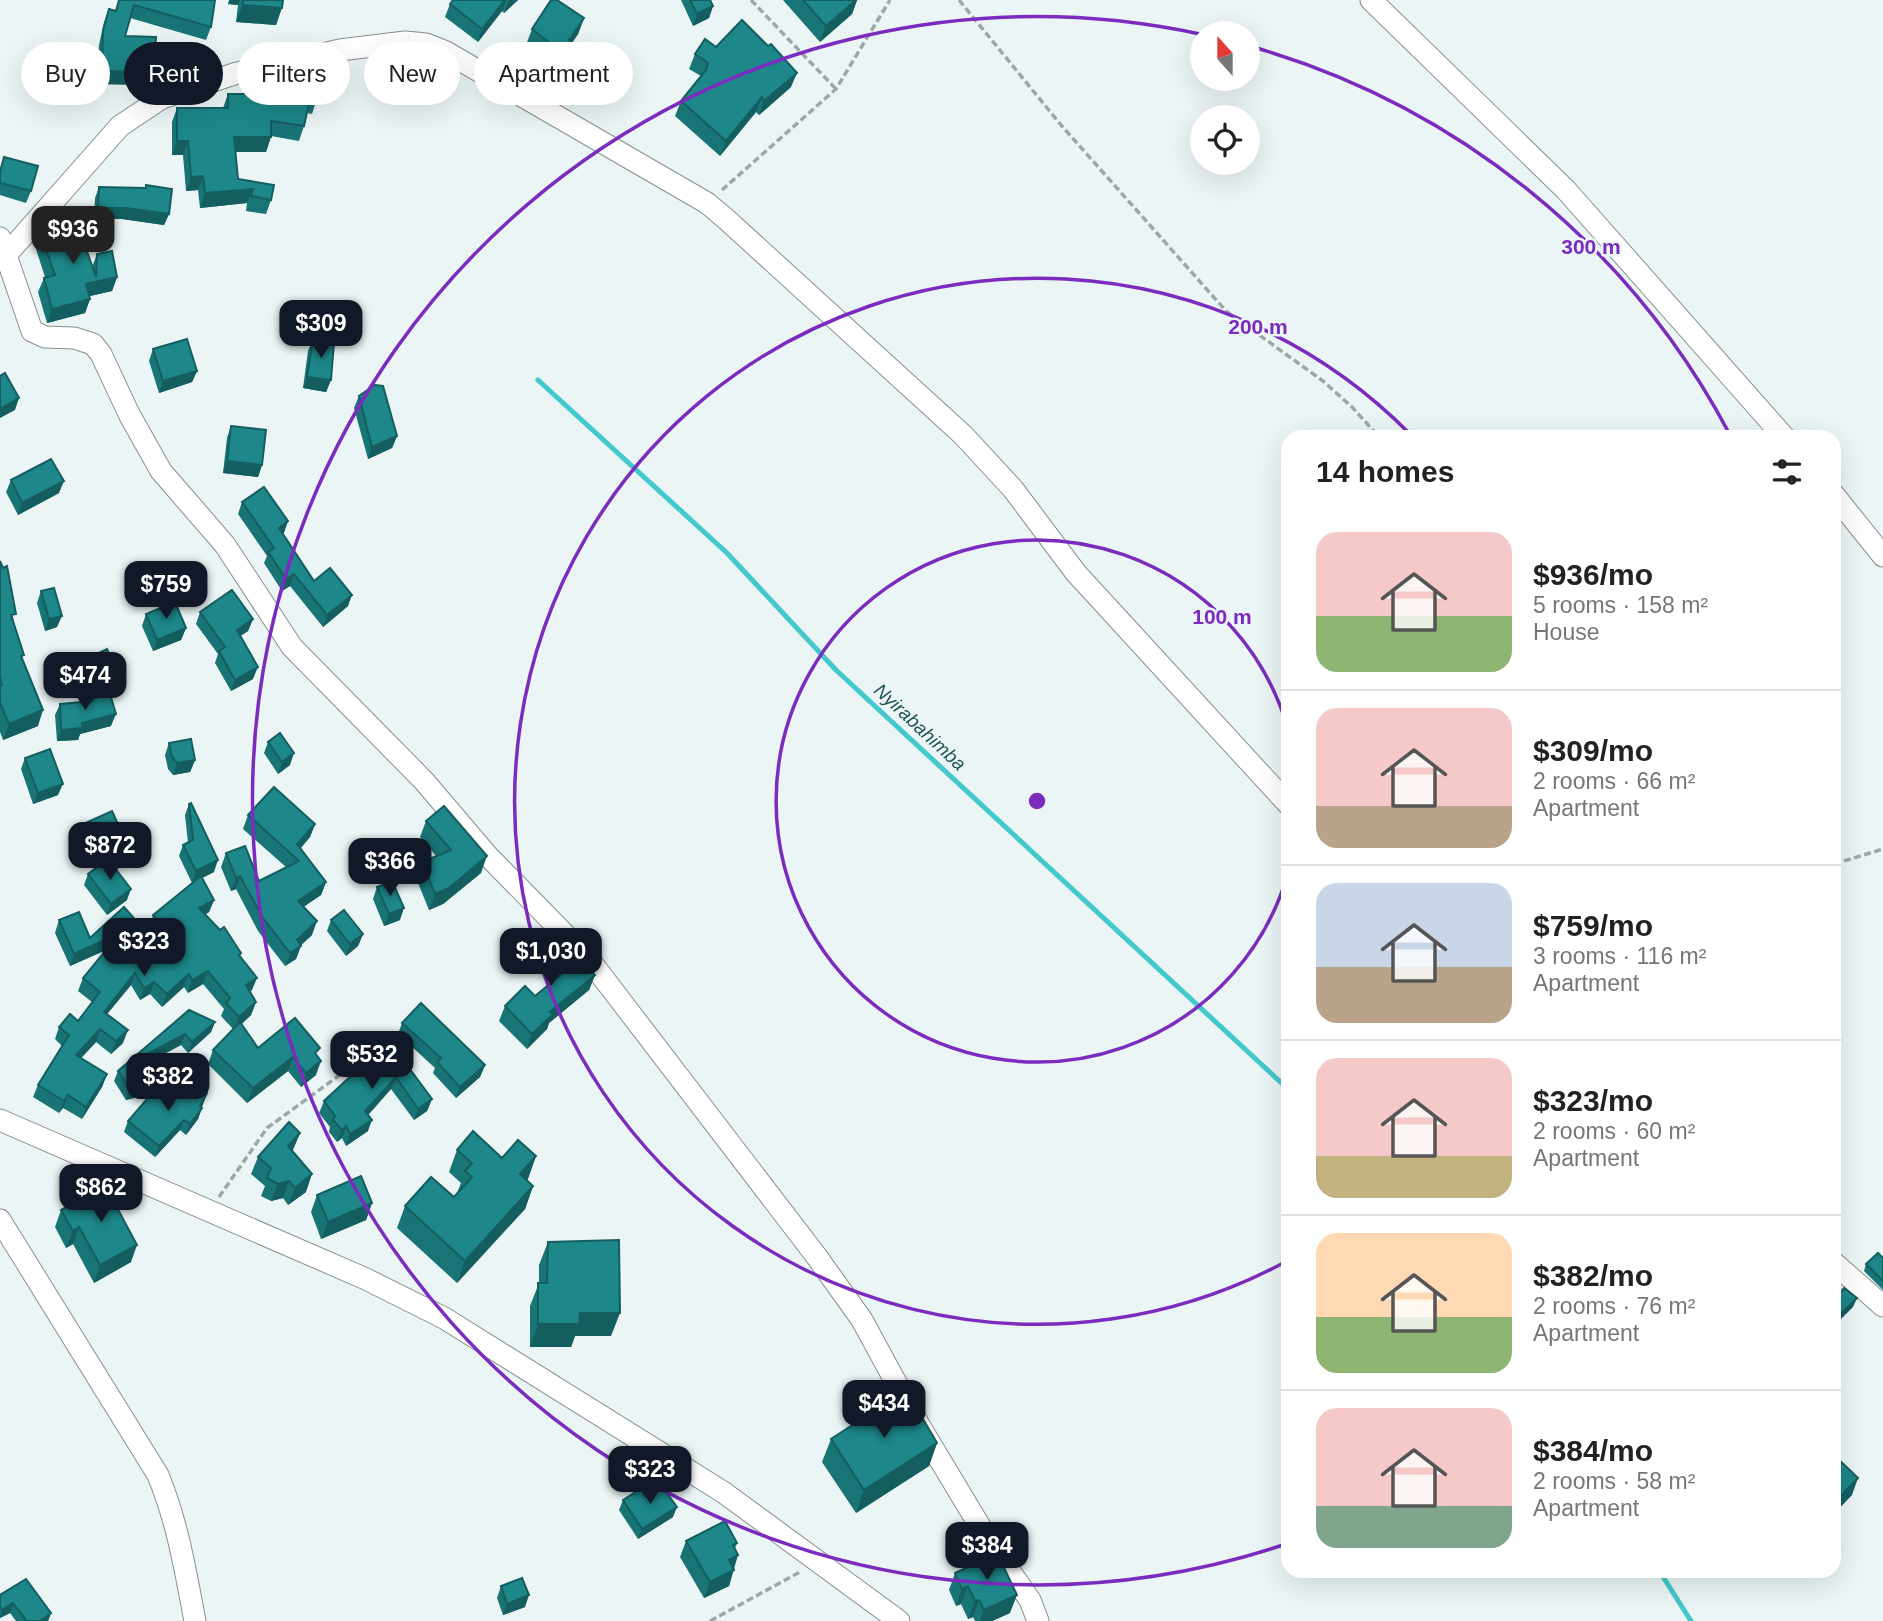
<!DOCTYPE html>
<meta charset="utf-8">
<style>
body{margin:0;font-family:Arial,sans-serif;background:#f2f2f2;color:#222;height:100vh;display:flex;flex-direction:column;font-size:26px;white-space:nowrap}
*{box-sizing:border-box;margin:0}
p{font-size:23px;color:#767676}
.icon{flex:none;width:38px;height:38px;fill:none;stroke:currentColor;stroke-width:2;stroke-linecap:round;stroke-linejoin:round}
.map{position:relative;flex:1;overflow:hidden}
.sheet{position:absolute;left:1281px;top:430px;width:560px;height:1148px;display:flex;flex-direction:column;background:#fff;border-radius:21px;box-shadow:0 7px 28px #0002}
.sheet>*{flex:none}
.hud{position:absolute;left:21px;top:42px;width:665px;height:63px;display:flex;gap:14px}
.needle{width:46px;rotate:339deg}
.buttons{position:absolute;left:1190px;top:21px;display:grid;gap:14px}
.buttons a{display:grid;place-items:center;width:70px;height:70px;border-radius:50%;background:#fff;box-shadow:0 7px 28px #0002;font-size:35px}
.price{position:absolute;translate:-50% -60px;padding:0 16px;border-radius:14px;background:#111827;color:#fff;font-size:23px;line-height:46px;filter:drop-shadow(0 2px 4px #0008)}
.price::after{content:'';position:absolute;left:50%;top:42px;width:21px;height:16px;margin-left:-10px;background:inherit;clip-path:polygon(0 0,100% 0,50% 100%)}
.price.selected{background:#222;color:#fff}
ul{padding:0;list-style:none}
li{display:flex;align-items:center;gap:21px;height:175px;padding:0 35px}
li+li{border-top:2px solid #e0e0e0}
li span{display:grid;place-items:center;flex:none;width:196px;height:140px;border-radius:21px;color:#555}
li>.icon{margin-inline-start:auto}
span .icon{width:84px;height:84px;fill:#fffc;stroke-width:1}
li b{font-size:30px}
h2{display:flex;justify-content:space-between;align-items:center;height:84px;padding:0 35px;font-size:30px}
.chip{padding:0 24px;border-radius:32px;background:#fff;box-shadow:0 7px 28px #0002;font-size:24px;line-height:63px}
.chip.selected{background:#111827;color:#fff}
.map>svg:first-child{display:block}
.lines{fill:none;stroke-linecap:round;stroke-linejoin:round}
.stream{stroke:#43c8cb;stroke-width:5}
.street-casing{stroke:#878f8f;stroke-width:23}
.path{stroke:#9fa6a6;stroke-width:3.5;stroke-dasharray:7 3.5;stroke-linecap:butt}
.street{stroke:#fff;stroke-width:21}
.wall{fill:#197476}
.shaded-wall{fill:#145e60}
.building{fill:#1d8789;stroke:#145e60;stroke-width:2}
.ring{fill:none;stroke:#7b2cbf;stroke-width:3.5}
.labels{text-anchor:middle;dominant-baseline:central;stroke-width:5;stroke-linejoin:round;paint-order:stroke}
.water-label{font-size:19px;font-style:italic;fill:#1e5556;stroke:#ebf5f5}
.centre{fill:#7b2cbf;stroke:#ebf5f5;stroke-width:3.5}
.ring-label{font-size:21px;text-anchor:middle;font-weight:bold;fill:#7b2cbf;stroke:#ebf5f5;stroke-width:5;stroke-linejoin:round;paint-order:stroke}
</style>
<div class="map">
<svg width="1883" height="1621" viewBox="0 0 1883 1621">
<rect width="100%" height="100%" fill="#ebf5f5"/>
<g class="lines">
<g class="stream">
<path d="M538 380 727 553 836 670 1288 1089"/>
<path d="M1660 1572 1691 1621"/>
</g>
<defs>
<g id="street">
<path d="M1371 0 1566 190 1785 438"/>
<path d="M0 238 32 331 45 337 74 338 93 344 101 354 129 414 161 471 225 545 292 647 424 781 487 855 588 958 817 1257 862 1320 919 1425 990 1543 1030 1600 1038 1621"/>
<path d="M7 254 120 126 162 98 237 73 340 50 405 42 426 44 446 52 707 203 726 219 963 435 1013 489 1076 573 1288 804"/>
<path d="M1834 495 1883 556"/>
<path d="M0 1120 366 1279 444 1318 723 1492 899 1621"/>
<path d="M0 1220 158 1475C178 1524 185 1569 195 1621"/>
<path d="M1834 1263 1883 1306"/>
</g>
</defs>
<use href="#street" class="street-casing"/>
<g class="path">
<path d="M751 0 836 89"/>
<path d="M959 0 1061 125 1226 311 1323 381 1352 407 1380 438"/>
<path d="M722 190 836 89 890 0"/>
<path d="M1834 864 1883 849"/>
<path d="M219 1197 267 1128 348 1069"/>
<path d="M710 1621 800 1572"/>
</g>
<use href="#street" class="street"/>
</g>
<g class="wall">
<path d="M119 0H215L211 27 206 40 130 18 125 36 154 72 150 85 97 84 99 45 104 22 109 9 115 11Z"/>
<path d="M229 0H283L276 25 236 22 238 5 228 4Z"/>
<path d="M453 0H518L504 13 502 11 478 42 445 17 450 4Z"/>
<path d="M681 0H710L713 6 709 18 693 26Z"/>
<path d="M783 0H857L852 14 820 42Z"/>
<path d="M584 18 578 34 572 43 579 49 573 66 564 75 526 45 532 29Z"/>
<path d="M716 47 791 87 759 115 756 112 720 156 675 116 681 101 701 76 689 69 695 54Z"/>
<path d="M286 64 317 99 312 114 307 113 304 126 299 141 271 136 266 152H235L238 179 271 200 266 214 246 211 247 203 200 208 198 190 186 191 183 155H172V122L177 108H223L228 94H278L281 79Z"/>
<path d="M4 157 31 191 26 203 0 195V169Z"/>
<path d="M146 185 169 214 164 225 122 219H94L95 198 99 187 145 188Z"/>
<path d="M40 232 92 267 97 254 117 277 112 291 90 296V299L85 313 47 323 38 292 44 278 45 277 35 246Z"/>
<path d="M313 340 331 380 326 392 303 388 308 351Z"/>
<path d="M153 349 197 371 192 382 159 393 149 361Z"/>
<path d="M359 396 397 436 392 448 368 459 354 408Z"/>
<path d="M231 426 262 465 258 477 223 473 227 438Z"/>
<path d="M11 480 59 493 18 515 6 492Z"/>
<path d="M242 502 288 521 283 534 314 581 348 606 323 627 290 586 282 591 264 563 267 556 238 514Z"/>
<path d="M0 561 38 726 3 740 0 732Z"/>
<path d="M41 591 57 627 45 631 37 603Z"/>
<path d="M200 612 253 619 248 631 240 636 253 679 231 691 215 663 218 654 196 624Z"/>
<path d="M146 614 186 628 181 640 153 651 142 626Z"/>
<path d="M90 657 114 684 98 692 86 669Z"/>
<path d="M93 699 111 726 80 734 78 740 57 741 55 715 60 704 92 701Z"/>
<path d="M268 742 290 765 278 774 264 753Z"/>
<path d="M169 743 195 760 190 772 173 775 168 769 165 755Z"/>
<path d="M25 758 58 795 33 804 21 769Z"/>
<path d="M189 804 214 872 202 878 214 900 209 912 205 915 241 953 240 957 252 990 250 992 256 1002 251 1015 242 1024 258 1048 317 1056 316 1075 301 1087 288 1071 247 1103 208 1064 213 1050 233 1029 221 1016 224 1009 203 984 188 993 184 987 162 1007 150 994 140 1000 131 985 107 1014 123 1043 111 1054 96 1042 81 1058 107 1074 102 1087 82 1119 63 1108 59 1113 33 1097 38 1085 62 1046 55 1039 59 1027 78 1021 92 1002 78 991 83 978 106 950 70 966 55 933 59 920 90 938 142 945 157 960 170 952 149 928 153 915 192 883 179 856 183 845 188 843 185 815Z"/>
<path d="M248 815 315 824 310 837 301 848 326 882 321 895 303 907 312 935 301 945 296 959 285 966 258 931 236 889 231 891 221 867 226 853 259 881 286 867 243 829Z"/>
<path d="M426 821 481 873 443 904 429 910 416 878 422 862 436 856 420 837Z"/>
<path d="M81 825 122 854 109 860 127 900 107 915 84 885 88 874 102 863 91 868 77 836Z"/>
<path d="M377 887 400 920 384 926 373 899Z"/>
<path d="M331 920 363 934 358 946 346 956 327 931Z"/>
<path d="M546 953 595 975 589 990 549 1023 547 1029 527 1049 499 1021 505 1006 535 996 552 982 541 968Z"/>
<path d="M189 1010 215 1022 211 1032 188 1053 181 1045 151 1061 153 1083 138 1097 126 1100 114 1081 118 1071Z"/>
<path d="M402 1023 485 1065 480 1077 456 1098 433 1073 435 1068 398 1034Z"/>
<path d="M373 1046 432 1099 427 1111 414 1120 391 1089 368 1115V1131L346 1146 342 1138 337 1142 329 1132 330 1127 319 1113 324 1101 370 1068 373 1064 369 1058Z"/>
<path d="M184 1093H207L198 1119 186 1135 180 1130 155 1157 124 1132 128 1121Z"/>
<path d="M300 1133 292 1151 306 1192 288 1205 283 1198 271 1201 261 1196 265 1186 251 1174 258 1157Z"/>
<path d="M457 1150 502 1158 536 1156 527 1180 533 1186 525 1209 457 1283 397 1228 405 1206 454 1197 457 1193 461 1183 449 1172Z"/>
<path d="M317 1195 372 1203 366 1220 321 1239 311 1212Z"/>
<path d="M118 1200 116 1206 131 1262 94 1283 73 1244 66 1248 55 1227 61 1210Z"/>
<path d="M548 1242 611 1336H575L571 1347H530V1306L539 1283V1265Z"/>
<path d="M1883 1258V1290L1864 1271 1866 1264Z"/>
<path d="M831 1439 937 1443 929 1466 856 1513 822 1462Z"/>
<path d="M645 1496 673 1517 638 1539 619 1510 623 1500Z"/>
<path d="M686 1541 737 1543 735 1548 734 1568 729 1586 704 1598 680 1557Z"/>
<path d="M955 1573 1010 1613 992 1621H975L973 1617 968 1619 961 1604 956 1606 949 1590Z"/>
<path d="M501 1586 525 1607 503 1615 497 1598Z"/>
<path d="M0 1595 51 1613 48 1621H16L10 1613 0 1618Z"/>
</g>
<g class="shaded-wall">
<path d="M230 0H240L238 5 228 4Z"/>
<path d="M505 0H506L502 11 478 42 482 29Z"/>
<path d="M509 0H518L504 13Z"/>
<path d="M856 0H857L852 14 820 42 826 26Z"/>
<path d="M243 5 282 8 276 25 236 22Z"/>
<path d="M713 6 709 18 693 26 697 14Z"/>
<path d="M584 18 578 34 563 56 569 40Z"/>
<path d="M579 49 573 66 564 75 570 59Z"/>
<path d="M102 71 154 72 150 85 97 84Z"/>
<path d="M797 73 791 87 759 115 764 101Z"/>
<path d="M762 97 756 112 720 156 726 141Z"/>
<path d="M234 137H271L266 152H229Z"/>
<path d="M177 141H188L183 155H172Z"/>
<path d="M203 176 198 190 186 191 191 177Z"/>
<path d="M253 189 247 203 200 208 205 193Z"/>
<path d="M98 208H126L169 214 164 225 122 219H94Z"/>
<path d="M117 277 112 291 81 298 86 284Z"/>
<path d="M90 299 85 313 47 323 52 309Z"/>
<path d="M197 371 192 382 159 393 163 381Z"/>
<path d="M307 377 331 380 326 392 303 388Z"/>
<path d="M19 398 15 410 0 418V409Z"/>
<path d="M397 436 392 448 368 459 372 447Z"/>
<path d="M227 461 262 465 258 477 223 473Z"/>
<path d="M64 481 59 493 18 515 22 503Z"/>
<path d="M288 521 284 533 275 539 279 528Z"/>
<path d="M294 574 290 586 282 591 286 579Z"/>
<path d="M352 595 348 606 323 627 327 615Z"/>
<path d="M62 616 57 627 45 631 49 619Z"/>
<path d="M253 619 248 631 233 641 237 630Z"/>
<path d="M186 628 181 640 153 651 157 640Z"/>
<path d="M258 667 253 679 231 691 235 680Z"/>
<path d="M119 673 114 684 98 692 102 681Z"/>
<path d="M43 710 38 726 3 740 9 724Z"/>
<path d="M116 714 111 726 80 734 78 740 57 741 61 730Z"/>
<path d="M294 753 290 765 278 774 282 762Z"/>
<path d="M195 760 190 772 173 775 177 763Z"/>
<path d="M63 784 58 795 33 804 38 793Z"/>
<path d="M315 824 310 837 292 857 297 844Z"/>
<path d="M126 842 122 854 91 868 95 856Z"/>
<path d="M487 856 481 873 443 904 429 910 435 894Z"/>
<path d="M218 860 214 872 192 883 196 871Z"/>
<path d="M240 876 236 889 231 891 236 878Z"/>
<path d="M326 882 321 895 293 914 298 901Z"/>
<path d="M131 889 127 900 107 915 111 904Z"/>
<path d="M214 900 209 912 194 921 199 908Z"/>
<path d="M404 908 400 920 384 926 389 914Z"/>
<path d="M317 921 312 935 297 949 301 946 296 959 285 966 297 940Z"/>
<path d="M146 932 142 945 137 940Z"/>
<path d="M120 933 115 946 70 966 74 954Z"/>
<path d="M363 934 358 946 346 956 350 944Z"/>
<path d="M208 971 203 984 188 993 192 980Z"/>
<path d="M135 973 131 985 99 1024 104 1012Z"/>
<path d="M189 974 184 987 162 1007 167 994Z"/>
<path d="M595 975 589 990 549 1023 547 1029 527 1049 532 1034 550 1012Z"/>
<path d="M257 978 252 990 241 998 246 985Z"/>
<path d="M154 982 150 994 140 1000 144 988Z"/>
<path d="M256 1002 251 1015 234 1030 239 1017Z"/>
<path d="M215 1022 211 1032 188 1053 192 1042Z"/>
<path d="M100 1029 96 1042 72 1068 76 1055Z"/>
<path d="M128 1030 123 1043 111 1054 116 1041Z"/>
<path d="M185 1034 181 1045 141 1066 145 1055Z"/>
<path d="M293 1057 288 1071 247 1103 253 1088Z"/>
<path d="M321 1061 316 1075 301 1087 306 1073Z"/>
<path d="M485 1065 480 1077 456 1098 460 1087Z"/>
<path d="M157 1073 153 1083 138 1097 126 1100 130 1089Z"/>
<path d="M107 1074 102 1087 82 1119 86 1107Z"/>
<path d="M396 1077 391 1089 361 1123 365 1111Z"/>
<path d="M207 1093 203 1104 197 1114 202 1108 198 1119 186 1135 190 1124Z"/>
<path d="M68 1095 63 1108 59 1113 64 1101Z"/>
<path d="M432 1099 427 1111 414 1120 418 1109Z"/>
<path d="M184 1120 180 1130 155 1157 159 1146Z"/>
<path d="M372 1120 368 1131 346 1146 350 1134Z"/>
<path d="M346 1126 342 1138 337 1142 342 1130Z"/>
<path d="M300 1133 293 1150 282 1163 288 1146Z"/>
<path d="M536 1156 528 1179 512 1197 520 1174Z"/>
<path d="M312 1174 306 1192 288 1205 295 1188Z"/>
<path d="M289 1181 283 1198 271 1201 278 1184Z"/>
<path d="M533 1186 525 1209 457 1283 465 1261Z"/>
<path d="M372 1203 366 1220 321 1239 328 1222Z"/>
<path d="M79 1227 73 1244 66 1248 73 1231Z"/>
<path d="M137 1245 131 1262 94 1283 100 1265Z"/>
<path d="M1857 1298 1853 1307 1834 1326V1320Z"/>
<path d="M580 1313H620L611 1336H575L571 1347H530L538 1324Z"/>
<path d="M937 1443 929 1466 856 1513 864 1490Z"/>
<path d="M1858 1478 1852 1495 1834 1514V1505L1835 1502Z"/>
<path d="M677 1507 673 1517 638 1539 642 1529Z"/>
<path d="M738 1555 729 1586 704 1598 710 1582 729 1560Z"/>
<path d="M968 1586 961 1604 956 1606 962 1589Z"/>
<path d="M529 1595 525 1607 503 1615 507 1604Z"/>
<path d="M1017 1595 1010 1613 992 1621H980L984 1610Z"/>
<path d="M979 1600 973 1617 968 1619 975 1601Z"/>
<path d="M13 1603 10 1613 0 1618 2 1610Z"/>
<path d="M51 1613 48 1621H40Z"/>
</g>
<g class="building">
<path d="M119 0H215L211 27 134 5 125 36 156 37 154 72 102 71 103 31 109 9 116 11Z"/>
<path d="M243 0H283L282 8 243 5Z"/>
<path d="M453 0H505L482 29 450 4Z"/>
<path d="M551 0H557L584 18 569 40 579 49 570 59 532 29Z"/>
<path d="M690 0H710L713 6 697 14Z"/>
<path d="M803 0H856L826 26Z"/>
<path d="M742 20 768 46 771 44 797 73 764 101 762 97 726 141 681 101 706 70 708 63 695 54 705 39 716 47Z"/>
<path d="M286 64 322 70 317 99 310 98 304 126 271 121V137H234L238 179 274 185 271 200 251 196 253 189 205 193 203 176 191 177 188 141H177V108H228V94H281Z"/>
<path d="M4 157 38 166 31 191 0 183V172Z"/>
<path d="M146 185 172 189 169 214 126 208H98L99 187 146 188Z"/>
<path d="M76 220 96 277 97 254 112 251 117 277 86 284 90 299 52 309 44 278 55 275 40 232Z"/>
<path d="M187 339 197 371 163 381 153 349Z"/>
<path d="M313 340 334 342 331 380 307 377Z"/>
<path d="M5 373 19 398 0 409V376Z"/>
<path d="M375 385 383 386 397 436 372 447 359 396Z"/>
<path d="M231 426 266 430 262 465 227 461Z"/>
<path d="M51 459 64 481 22 503 11 480Z"/>
<path d="M264 487 288 521 279 528 314 581 330 568 352 595 327 615 294 574 286 579 268 552 274 548 242 502Z"/>
<path d="M0 561 3 568 7 566 16 614 11 615 24 655 21 656 43 710 9 724 0 703V686L2 685 0 677Z"/>
<path d="M54 588 62 616 49 619 41 591Z"/>
<path d="M232 590 253 619 237 630 258 667 235 680 219 651 225 647 200 612Z"/>
<path d="M175 602 186 628 157 640 146 614Z"/>
<path d="M107 649 119 673 102 681 90 657Z"/>
<path d="M110 694 116 714 82 723V728L61 730 60 704 93 701V699Z"/>
<path d="M280 733 294 753 282 762 268 742Z"/>
<path d="M191 739 195 760 177 763 172 757 169 743Z"/>
<path d="M50 749 63 784 38 793 25 758Z"/>
<path d="M274 787 315 824 297 844 326 882 298 901 317 921 297 940 301 946 290 953 263 918 240 876 236 878 226 853 245 846 259 881 299 861 248 815Z"/>
<path d="M191 803 218 860 196 871 183 845 193 840 189 804Z"/>
<path d="M444 806 487 856 449 888 435 894 422 862 451 850 426 821Z"/>
<path d="M112 811 126 842 95 856 81 825Z"/>
<path d="M108 859 131 889 111 904 88 874Z"/>
<path d="M201 876 214 900 199 908 220 930 224 927 241 953 239 955 257 978 246 985 256 1002 239 1017 226 1003 230 998 208 971 192 980 189 974 167 994 154 982 144 988 135 973 104 1012 128 1030 116 1041 100 1029 76 1055 107 1074 86 1107 68 1095 64 1101 38 1085 69 1035 59 1027 70 1014 78 1021 100 992 83 978 120 933 74 954 59 920 79 912 90 938 124 907 146 932 137 940 157 960 180 945 153 915Z"/>
<path d="M392 881 404 908 389 914 377 887Z"/>
<path d="M344 910 363 934 350 944 331 920Z"/>
<path d="M564 938 595 975 550 1012 553 1014 532 1034 505 1006 525 986 535 996 563 973 546 953Z"/>
<path d="M421 1003 485 1065 460 1087 437 1062 441 1058 402 1023Z"/>
<path d="M189 1010 215 1022 192 1042 185 1034 145 1055 157 1067V1073L142 1086 130 1089 118 1071Z"/>
<path d="M295 1018 320 1048 315 1053 321 1061 306 1073 293 1057 253 1088 213 1050 240 1022 258 1048Z"/>
<path d="M376 1043 412 1072 432 1099 418 1109 396 1077 365 1111 372 1120 350 1134 346 1126 342 1130 333 1120 335 1116 324 1101 365 1063 370 1068 380 1055 373 1046Z"/>
<path d="M192 1080 207 1093 200 1106 202 1108 190 1124 184 1120 159 1146 128 1121 153 1092 165 1103 179 1088 184 1093Z"/>
<path d="M289 1122 300 1133 288 1146 312 1174 295 1188 289 1181 278 1184 267 1178 271 1168 258 1157Z"/>
<path d="M473 1131 502 1158 518 1140 536 1156 520 1174 533 1186 465 1261 405 1206 431 1177 454 1197 472 1177 465 1171 472 1163 457 1150Z"/>
<path d="M361 1176 372 1203 328 1222 317 1195Z"/>
<path d="M109 1184 118 1200 114 1202 137 1245 100 1265 79 1227 73 1231 61 1210Z"/>
<path d="M619 1240 620 1313H580L579 1324H538V1283H547L548 1242Z"/>
<path d="M1878 1253 1883 1258V1281L1866 1264Z"/>
<path d="M1844 1288 1857 1298 1834 1320V1299Z"/>
<path d="M906 1390 937 1443 864 1490 831 1439Z"/>
<path d="M1834 1455 1858 1478 1835 1502 1834 1501Z"/>
<path d="M661 1485 677 1507 642 1529 623 1500 640 1489 645 1496Z"/>
<path d="M725 1521 737 1543 733 1545 738 1555 729 1560 734 1570 710 1582 686 1541Z"/>
<path d="M997 1553 1017 1595 984 1610 979 1600 975 1601 968 1586 962 1589 955 1573Z"/>
<path d="M522 1578 529 1595 507 1604 501 1586Z"/>
<path d="M26 1579 51 1613 40 1621H27L13 1603 2 1610 0 1607V1595Z"/>
</g>
<g class="ring">
<path d="M1288 873A261 261 0 1 1 1288 729"/>
<path d="M1287 1261A523 523 0 1 1 1410 434"/>
<path d="M1286 1544A784 784 0 1 1 1200 34M1253 47A784 784 0 0 1 1729 433"/>
</g>
<g class="labels">
<g class="water-label">
<text transform="translate(920 727) rotate(43)">Nyirabahimba</text>
</g>
</g>
<circle cx="1037" cy="801" r="10" class="centre"/>
<g class="ring-label">
<text x="1591" y="254">300 m</text>
<text x="1258" y="334">200 m</text>
<text x="1222" y="624">100 m</text>
</g>
</svg>
<div class="buttons">
<a><svg class="needle" viewBox="-14 -14 28 28"><path d="M0-13l5 13h-10z" fill="#e53935"/><path d="M0 13l5-13h-10z" fill="#767676"/></svg></a>
<a><svg class="icon" aria-label="locate" viewBox="0 0 24 24"><circle cx="12" cy="12" r="6"/><path d="M12 2v4M12 18v4M2 12h4M18 12h4"/></svg></a>
</div>
<b class="price selected" style="left:73px;top:266px">$936</b>
<b class="price" style="left:321px;top:360px">$309</b>
<b class="price" style="left:166px;top:621px">$759</b>
<b class="price" style="left:85px;top:712px">$474</b>
<b class="price" style="left:110px;top:882px">$872</b>
<b class="price" style="left:390px;top:898px">$366</b>
<b class="price" style="left:144px;top:978px">$323</b>
<b class="price" style="left:551px;top:988px">$1,030</b>
<b class="price" style="left:372px;top:1091px">$532</b>
<b class="price" style="left:168px;top:1113px">$382</b>
<b class="price" style="left:101px;top:1224px">$862</b>
<b class="price" style="left:884px;top:1440px">$434</b>
<b class="price" style="left:650px;top:1506px">$323</b>
<b class="price" style="left:987px;top:1582px">$384</b>
<div class="hud">
<a class="chip">Buy</a>
<a class="chip selected">Rent</a>
<a class="chip">Filters</a>
<a class="chip">New</a>
<a class="chip">Apartment</a>
</div>
<section class="sheet">
<h2>14 homes<svg class="icon" aria-label="filters" viewBox="0 0 24 24"><path d="M4 7h16M4 17h16"/><circle cx="9" cy="7" r="2"/><circle cx="15" cy="17" r="2"/></svg></h2>
<ul>
<li><span style="background:linear-gradient(#f6c9c9 60%,#8fb573 0)"><svg class="icon" aria-label="home" viewBox="0 0 24 24"><path d="M3 11l9-7 9 7M6 9v11h12V9"/></svg></span><div><b>$936/mo</b><p>5 rooms · 158 m²</p><p>House</p></div></li>
<li><span style="background:linear-gradient(#f6c9c9 70%,#b9a48a 0)"><svg class="icon" aria-label="home" viewBox="0 0 24 24"><path d="M3 11l9-7 9 7M6 9v11h12V9"/></svg></span><div><b>$309/mo</b><p>2 rooms · 66 m²</p><p>Apartment</p></div></li>
<li><span style="background:linear-gradient(#c9d6e8 60%,#b9a48a 0)"><svg class="icon" aria-label="home" viewBox="0 0 24 24"><path d="M3 11l9-7 9 7M6 9v11h12V9"/></svg></span><div><b>$759/mo</b><p>3 rooms · 116 m²</p><p>Apartment</p></div></li>
<li><span style="background:linear-gradient(#f6c9c9 70%,#c2b280 0)"><svg class="icon" aria-label="home" viewBox="0 0 24 24"><path d="M3 11l9-7 9 7M6 9v11h12V9"/></svg></span><div><b>$323/mo</b><p>2 rooms · 60 m²</p><p>Apartment</p></div></li>
<li><span style="background:linear-gradient(#ffd9b3 60%,#8fb573 0)"><svg class="icon" aria-label="home" viewBox="0 0 24 24"><path d="M3 11l9-7 9 7M6 9v11h12V9"/></svg></span><div><b>$382/mo</b><p>2 rooms · 76 m²</p><p>Apartment</p></div></li>
<li><span style="background:linear-gradient(#f6c9c9 70%,#7fa58c 0)"><svg class="icon" aria-label="home" viewBox="0 0 24 24"><path d="M3 11l9-7 9 7M6 9v11h12V9"/></svg></span><div><b>$384/mo</b><p>2 rooms · 58 m²</p><p>Apartment</p></div></li>
</ul>
</section>
</div>
